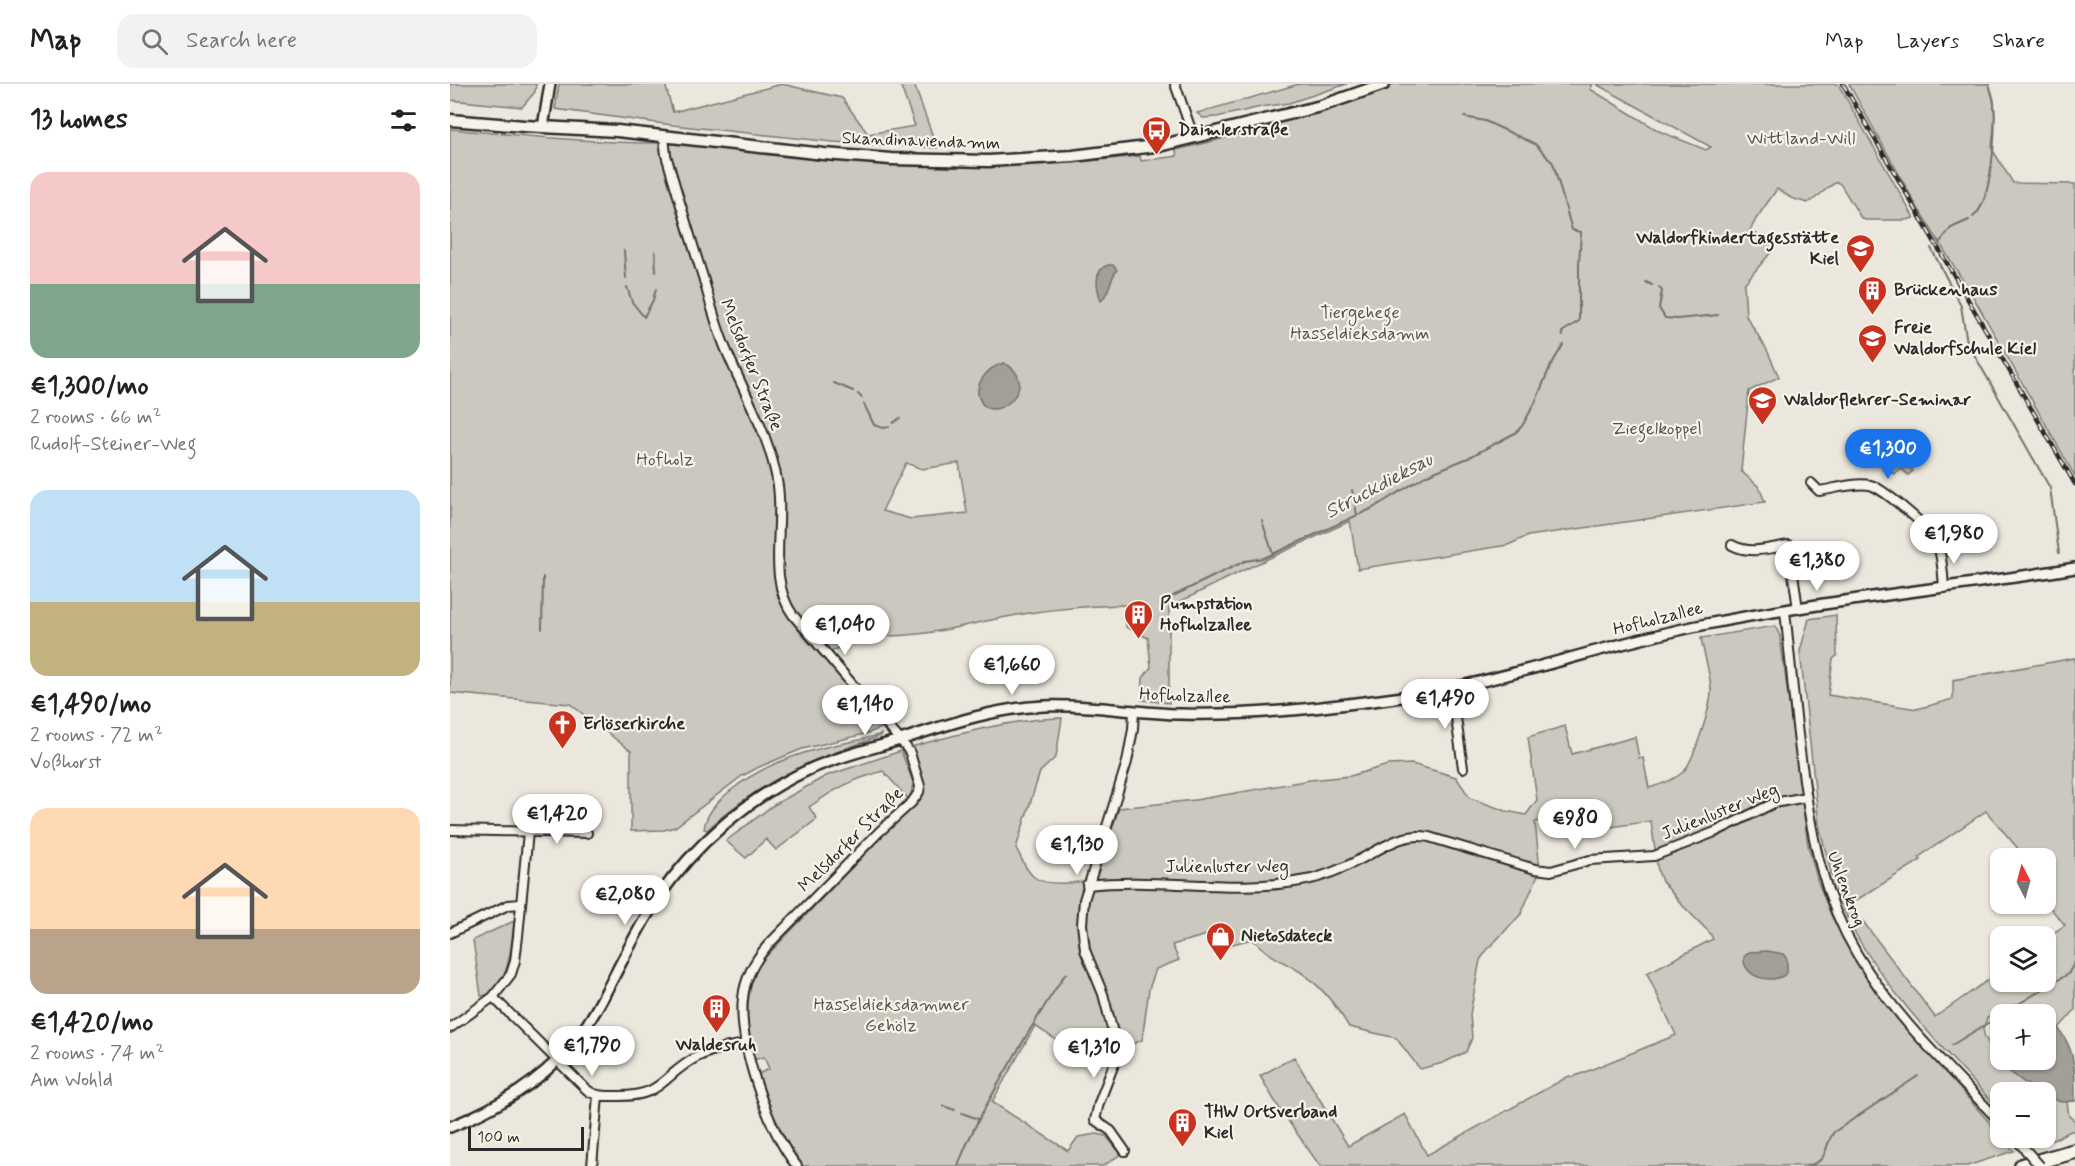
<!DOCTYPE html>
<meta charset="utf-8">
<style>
body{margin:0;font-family:Mynerve,sans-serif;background:#f2f2f2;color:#202124;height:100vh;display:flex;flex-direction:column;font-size:22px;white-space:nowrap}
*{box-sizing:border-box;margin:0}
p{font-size:20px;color:#757577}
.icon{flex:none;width:33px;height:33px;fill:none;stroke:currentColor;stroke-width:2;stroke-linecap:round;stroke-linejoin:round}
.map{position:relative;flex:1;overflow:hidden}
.panel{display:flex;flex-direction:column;background:#fff;width:450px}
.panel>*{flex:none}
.needle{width:39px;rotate:354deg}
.buttons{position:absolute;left:1540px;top:764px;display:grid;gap:12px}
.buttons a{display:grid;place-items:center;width:66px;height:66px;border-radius:12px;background:#fff;box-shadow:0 2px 4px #0004;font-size:30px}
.scale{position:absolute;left:18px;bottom:15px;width:116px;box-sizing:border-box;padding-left:6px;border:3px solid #2b2b2b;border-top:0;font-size:16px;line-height:21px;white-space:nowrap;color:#2b2b2b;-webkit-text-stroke:4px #f7f3e8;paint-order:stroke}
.price{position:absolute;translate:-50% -51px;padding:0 14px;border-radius:21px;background:#fff;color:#222;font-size:20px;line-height:39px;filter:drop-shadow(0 2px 3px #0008)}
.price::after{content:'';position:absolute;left:50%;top:36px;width:18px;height:14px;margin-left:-9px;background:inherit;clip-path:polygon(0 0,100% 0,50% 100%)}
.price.on{background:#1a73e8;color:#fff}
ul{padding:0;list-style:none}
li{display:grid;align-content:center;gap:12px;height:318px;padding:0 30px}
li span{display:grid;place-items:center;height:186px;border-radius:18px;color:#555}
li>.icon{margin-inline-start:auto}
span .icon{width:108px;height:108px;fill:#fffc;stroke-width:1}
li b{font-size:26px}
h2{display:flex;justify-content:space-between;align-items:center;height:72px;padding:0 30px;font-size:26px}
header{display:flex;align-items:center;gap:36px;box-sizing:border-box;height:84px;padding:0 30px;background:#fff;border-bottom:2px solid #e0e0e0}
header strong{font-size:28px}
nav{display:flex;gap:33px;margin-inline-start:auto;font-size:21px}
.search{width:420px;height:54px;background:#f2f2f2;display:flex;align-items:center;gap:15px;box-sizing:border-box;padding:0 21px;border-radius:18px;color:#757577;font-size:22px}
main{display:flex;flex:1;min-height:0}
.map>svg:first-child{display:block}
.green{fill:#cbc8bf;stroke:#7b7a75;stroke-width:1.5;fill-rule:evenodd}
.water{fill:#a29f98;stroke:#72716c;stroke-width:1.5}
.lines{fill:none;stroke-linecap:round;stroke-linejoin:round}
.stream{stroke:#72716c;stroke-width:2}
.minor-casing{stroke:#2b2b2b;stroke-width:12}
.tertiary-casing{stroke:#2b2b2b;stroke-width:14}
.secondary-casing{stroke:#2b2b2b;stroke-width:15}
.motorway-casing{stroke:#2b2b2b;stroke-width:18}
.minor{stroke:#f7f3e8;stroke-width:8}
.tertiary{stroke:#f7f3e8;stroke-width:9}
.secondary{stroke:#f7f3e8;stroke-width:10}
.motorway{stroke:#f7f3e8;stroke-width:14}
.rail-casing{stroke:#2b2b2b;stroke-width:4.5}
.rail{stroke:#f7f3e8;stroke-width:2;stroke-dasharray:7;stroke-linecap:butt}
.minor-bridge-casing{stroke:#2b2b2b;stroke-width:12;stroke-linecap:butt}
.minor-bridge{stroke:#f7f3e8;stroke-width:8}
.labels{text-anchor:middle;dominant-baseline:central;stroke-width:4.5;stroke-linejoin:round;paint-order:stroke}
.poi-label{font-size:18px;font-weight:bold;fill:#2b2b2b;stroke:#f7f3e8;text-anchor:start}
.park-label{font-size:18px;fill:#535250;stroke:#f7f3e8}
.street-label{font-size:18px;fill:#2b2b2b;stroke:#f7f3e8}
.water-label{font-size:20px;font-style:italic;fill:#555451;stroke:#f7f3e8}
</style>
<header>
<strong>Map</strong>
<div class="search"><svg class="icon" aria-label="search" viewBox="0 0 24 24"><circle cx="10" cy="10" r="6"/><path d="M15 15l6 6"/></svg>Search here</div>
<nav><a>Map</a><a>Layers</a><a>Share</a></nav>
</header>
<main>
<section class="panel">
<h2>13 homes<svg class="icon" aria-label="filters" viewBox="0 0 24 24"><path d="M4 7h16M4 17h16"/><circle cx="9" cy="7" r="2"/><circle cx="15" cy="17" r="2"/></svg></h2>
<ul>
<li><span style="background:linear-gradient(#f6c9c9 60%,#7fa58c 0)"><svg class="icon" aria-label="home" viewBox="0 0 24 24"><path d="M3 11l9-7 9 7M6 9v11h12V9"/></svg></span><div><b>€1,300/mo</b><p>2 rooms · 66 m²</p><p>Rudolf-Steiner-Weg</p></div></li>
<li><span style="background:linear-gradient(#bfe0f5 60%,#c2b280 0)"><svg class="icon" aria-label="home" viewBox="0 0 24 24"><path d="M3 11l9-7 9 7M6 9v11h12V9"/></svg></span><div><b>€1,490/mo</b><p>2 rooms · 72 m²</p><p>Voßhorst</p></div></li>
<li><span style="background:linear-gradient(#ffd9b3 65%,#b9a48a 0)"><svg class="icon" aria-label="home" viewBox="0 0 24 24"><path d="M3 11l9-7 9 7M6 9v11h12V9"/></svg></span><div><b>€1,420/mo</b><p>2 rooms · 74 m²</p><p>Am Wohld</p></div></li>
</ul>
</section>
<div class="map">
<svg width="1625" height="1082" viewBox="0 0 1625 1082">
<rect width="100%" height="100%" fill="#ebe7dd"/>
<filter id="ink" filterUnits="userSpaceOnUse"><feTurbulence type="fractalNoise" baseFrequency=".0167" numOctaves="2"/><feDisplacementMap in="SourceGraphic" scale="12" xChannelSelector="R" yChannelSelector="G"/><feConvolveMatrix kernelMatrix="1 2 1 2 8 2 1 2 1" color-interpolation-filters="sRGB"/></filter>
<g filter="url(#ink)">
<g class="green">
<path d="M0 0H86L85 8 72 23 0 16Z"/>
<path d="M109 0H215L223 28 332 0 392 14 418 50 465 42 450 0H464L487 64 383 58 222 41 105 25Z"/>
<path d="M849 0H897L839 19 811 23 767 33 753 34 747 29Z"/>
<path d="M944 0H1143L1140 5 1209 47 1256 66 1261 63 1146 0H1388L1464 134 1457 136H1415L1411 134 1391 101 1387 98C1376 103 1369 114 1357 119L1341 114 1327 105 1306 135 1300 147 1328 160 1294 200 1296 232 1316 264 1329 293 1299 307 1291 387 1309 403 1315 418 1078 452 1058 461 908 485 900 437 798 484 719 523V619L692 616 693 594 701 583 698 554 676 543V521C639 522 599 525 562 532 531 537 499 547 467 550 432 554 405 550 375 572L424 631 431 644 419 649 352 665 309 683 292 692 225 743 214 746 181 747V667L120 620 0 609V45C63 51 127 57 191 59 207 59 224 58 241 59 288 61 334 72 381 76 485 86 587 83 690 72L691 77 727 72 726 66C801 49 873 27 944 0ZM456 379 472 385 509 379 517 429 461 435 432 427Z"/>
<path d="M1399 0H1539L1543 15 1545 31 1542 65 1563 99 1625 100V392L1522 211 1466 121Z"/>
<path d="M1450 368 1461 377 1460 383 1463 387 1458 391 1452 385 1444 390 1439 386 1442 370Z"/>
<path d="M1386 531 1387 572 1383 575 1378 611 1467 625 1503 615V596L1625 574V926L1609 944C1594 928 1597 929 1576 930L1566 920 1537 934 1533 945 1535 954 1539 960 1542 970 1571 996 1589 1008H1551V1028C1498 969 1440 913 1402 844L1412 836 1485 933 1541 894 1540 891 1551 884V897H1596V854L1615 841 1596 819V774H1576L1536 727 1469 773 1471 776 1400 820 1407 831 1397 834 1382 793 1369 741 1350 567 1359 535Z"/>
<path d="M1325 542 1330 552 1358 761 1368 798 1381 831 1407 878 1425 907 1564 1067 1517 1082H870L829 1024 810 992 844 973 898 1062 955 1030 977 1071 1119 992 1123 993 1226 951 1197 889 1263 855 1259 848 1233 822 1212 797 1208 787 1201 737 1154 744 1137 733 1126 731 1085 738 1090 786 1071 830 1037 866 1030 876 1020 930 1022 954 1016 968 993 979 970 985 946 954 899 943C886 921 871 901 849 887 830 876 818 871 802 855L779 861 774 859 767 848 722 861 729 876 706 885 699 905 692 956 678 962 663 961 662 969 658 976C636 979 604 954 585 942L542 1018 618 1067 628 1053 647 1050 656 1052 671 1070 653 1082H352L328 1044 308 990 319 985 314 973 303 976C295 946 295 912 307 882L463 720 433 687C401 696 385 705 359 723L367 735 326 766 316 755 296 774 276 757 322 722 376 692 451 667 463 698 461 711 463 719 471 699 464 662C513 649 561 635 612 634L606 673 590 688 566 764C571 773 575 786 584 793 598 804 628 798 645 795L669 724 745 716 860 696 900 692 938 681 962 680 1006 693 1020 714 1056 727 1076 731 1087 716 1078 653 1115 642 1122 670 1185 653 1189 674H1193L1199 704C1211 700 1223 697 1233 688 1243 679 1262 620 1261 605 1260 588 1254 571 1251 554Z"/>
<path d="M431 650V652C363 675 310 697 257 746L254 745C256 729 268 717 280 707 306 686 339 672 372 664 392 659 411 657 431 650Z"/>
<path d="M64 837C62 857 59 911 31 912L23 856Z"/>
<path d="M1596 1012 1617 1018 1619 1032 1625 1037V1046C1607 1050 1604 1063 1584 1054L1578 1056 1575 1053H1596Z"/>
</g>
<g class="water">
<path d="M658 181H663L667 186C659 196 660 209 651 217 647 205 642 187 658 181Z"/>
<path d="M554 279C593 298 546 342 531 318 521 301 538 283 554 279Z"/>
<path d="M1318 867 1333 870 1337 875V889C1323 902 1292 893 1294 873L1299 868Z"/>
<path d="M1596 930C1625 960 1625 976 1625 1017L1611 1018 1596 1012V1008H1589C1571 996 1516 965 1551 943V975H1596Z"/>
</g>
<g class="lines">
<g class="stream">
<path d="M1014 33 1035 37 1085 60 1103 79 1122 146 1131 148 1129 180V237L1112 248 1113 252"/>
<path d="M1523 133C1543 118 1546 43 1544 18 1543 12 1541 6 1539 0"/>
<path d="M1490 158 1501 144 1519 136"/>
<path d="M1481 164 1511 222 1517 258 1600 404 1609 469"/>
<path d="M174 167 176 194"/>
<path d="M205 167 206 188"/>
<path d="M1196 198 1202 201"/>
<path d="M177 203 182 218 194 233 203 216 206 205"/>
<path d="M1209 203 1212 207 1209 224 1215 234 1227 235 1268 231"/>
<path d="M384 299 403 307"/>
<path d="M408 310 412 314"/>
<path d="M414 320 424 341 433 344 439 343"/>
<path d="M443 339 450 334"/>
<path d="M902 406 907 431"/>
<path d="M812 437 823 470"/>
<path d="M714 519 723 512 795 477 814 474 923 424 977 391 1018 374 1065 349 1072 342 1085 319 1100 283 1113 261"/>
<path d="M92 545 93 493"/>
<path d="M1552 930 1618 890 1625 878"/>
<path d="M1502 961 1551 931"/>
<path d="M493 1022 505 1026"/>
<path d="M512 1029 528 1035"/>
<path d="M508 1082C519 1051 535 1024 551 995 572 959 592 924 616 889"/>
<path d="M1356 1082C1380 1078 1373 1062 1384 1048L1468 992"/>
</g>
<defs>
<g id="minor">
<path d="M725 0 744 54"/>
<path d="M214 53 216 71C228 112 240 153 253 193 259 215 265 237 273 258 292 307 320 349 328 402 334 444 317 495 343 531L456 663 460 669 470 702 469 708 462 718 429 748 318 861C305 876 295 893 293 914 288 959 318 1048 347 1082"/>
<path d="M1361 399 1369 407C1384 405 1404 398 1420 401 1431 403 1483 446 1487 458 1492 471 1493 489 1494 504"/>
<path d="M1282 461C1300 471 1320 464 1339 461L1348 525"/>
<path d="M1335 527C1341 581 1345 635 1353 689 1362 754 1373 813 1407 870 1445 934 1501 986 1551 1039"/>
<path d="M1002 605 1013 684"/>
<path d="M0 746 137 749"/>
<path d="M637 801C710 793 784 810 856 796 874 793 891 785 907 777 930 766 952 747 979 753L1085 785 1101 787 1140 776 1204 772 1265 748 1324 719 1356 713"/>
<path d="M0 849 58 821 71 820"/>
<path d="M43 913 136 1005C145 1013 155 1012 167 1012 214 1013 212 991 247 973 262 965 279 963 296 960"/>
<path d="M0 944 43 913 61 890 65 877 68 852 78 748"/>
<path d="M675 1067 661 1047 645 1036 649 1019 664 980 667 964 653 910 635 866 632 840 634 816 677 678 683 645 684 627"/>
<path d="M142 1082 148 1012"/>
</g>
<g id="tertiary">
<path d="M93 43 100 0"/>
<path d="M0 1043C60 1019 114 983 146 926 167 889 184 850 207 815 245 760 298 714 358 686 388 672 421 665 453 655 499 640 545 624 594 622 640 620 685 629 730 630 800 632 869 624 938 615 1047 601 1149 561 1257 540 1378 516 1502 504 1625 484"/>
</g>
<path id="secondary" d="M0 36 74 42 167 47 374 70 441 75 539 77 623 72 713 61 871 22 934 0"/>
<path id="motorway" d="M1572 1082 1625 1067"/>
</defs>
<use href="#minor" class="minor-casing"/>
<use href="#tertiary" class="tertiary-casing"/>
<use href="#secondary" class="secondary-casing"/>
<use href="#motorway" class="motorway-casing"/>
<use href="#minor" class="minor"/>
<use href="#tertiary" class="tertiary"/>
<use href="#secondary" class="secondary"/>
<use href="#motorway" class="motorway"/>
<defs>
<path id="rail" d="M1393 0 1625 400"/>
</defs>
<use href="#rail" class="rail-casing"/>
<use href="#rail" class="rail"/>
<defs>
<path id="minor-bridge" d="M1564 1053 1590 1082"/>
</defs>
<use href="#minor-bridge" class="minor-bridge-casing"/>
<use href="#minor-bridge" class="minor-bridge"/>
</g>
</g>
<defs>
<symbol id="bus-pin" viewBox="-11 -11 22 30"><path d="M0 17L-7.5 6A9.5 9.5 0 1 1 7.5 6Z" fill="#c8321e" stroke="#f7f3e8"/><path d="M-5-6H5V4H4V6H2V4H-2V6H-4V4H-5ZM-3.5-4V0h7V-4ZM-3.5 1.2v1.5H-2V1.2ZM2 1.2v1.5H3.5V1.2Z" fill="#fff"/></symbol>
<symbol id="school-pin" viewBox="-11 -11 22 30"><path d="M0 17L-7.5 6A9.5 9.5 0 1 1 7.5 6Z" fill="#c8321e" stroke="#f7f3e8"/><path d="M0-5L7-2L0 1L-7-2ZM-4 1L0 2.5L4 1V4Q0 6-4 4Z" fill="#fff"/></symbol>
<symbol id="building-pin" viewBox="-11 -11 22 30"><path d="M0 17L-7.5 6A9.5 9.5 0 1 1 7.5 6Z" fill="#c8321e" stroke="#f7f3e8"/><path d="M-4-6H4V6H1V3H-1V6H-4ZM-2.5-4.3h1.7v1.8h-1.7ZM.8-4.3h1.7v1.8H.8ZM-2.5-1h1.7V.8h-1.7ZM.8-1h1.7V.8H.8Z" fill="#fff"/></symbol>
<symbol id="university-pin" viewBox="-11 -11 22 30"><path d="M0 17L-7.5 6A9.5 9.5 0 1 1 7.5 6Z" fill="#c8321e" stroke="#f7f3e8"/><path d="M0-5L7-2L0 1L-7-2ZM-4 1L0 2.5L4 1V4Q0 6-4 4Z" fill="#fff"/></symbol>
<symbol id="church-pin" viewBox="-11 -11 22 30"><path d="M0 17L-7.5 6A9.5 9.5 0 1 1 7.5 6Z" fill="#c8321e" stroke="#f7f3e8"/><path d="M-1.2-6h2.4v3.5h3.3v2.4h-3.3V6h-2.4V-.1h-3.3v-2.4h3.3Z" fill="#fff"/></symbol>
<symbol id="shop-pin" viewBox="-11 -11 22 30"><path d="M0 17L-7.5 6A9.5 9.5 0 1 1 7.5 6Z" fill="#c8321e" stroke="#f7f3e8"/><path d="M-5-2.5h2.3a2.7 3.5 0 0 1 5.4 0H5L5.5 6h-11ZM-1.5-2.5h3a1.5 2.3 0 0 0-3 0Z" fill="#fff"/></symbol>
</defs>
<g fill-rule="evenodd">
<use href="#bus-pin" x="690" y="30" width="33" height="45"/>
<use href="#school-pin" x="1394" y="148" width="33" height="45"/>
<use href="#building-pin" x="1406" y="190" width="33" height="45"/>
<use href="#school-pin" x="1406" y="238" width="33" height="45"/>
<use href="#university-pin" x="1296" y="300" width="33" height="45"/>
<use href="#building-pin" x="672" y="514" width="33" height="45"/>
<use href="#church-pin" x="96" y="624" width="33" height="45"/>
<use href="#shop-pin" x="754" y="836" width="33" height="45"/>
<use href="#building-pin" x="250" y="908" width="33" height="45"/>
<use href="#building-pin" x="716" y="1022" width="33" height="45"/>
</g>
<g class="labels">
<g class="poi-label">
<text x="728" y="46">Daimlerstraße</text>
<text x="1389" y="154" text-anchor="end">Waldorfkindertagesstätte<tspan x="1389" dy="21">Kiel</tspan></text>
<text x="1444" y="206">Brückenhaus</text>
<text x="1444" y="244">Freie<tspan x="1444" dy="21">Waldorfschule Kiel</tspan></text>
<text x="1334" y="316">Waldorflehrer-Seminar</text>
<text x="710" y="520">Pumpstation<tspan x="710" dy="21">Hofholzallee</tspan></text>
<text x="133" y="640">Erlöserkirche</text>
<text x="791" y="852">Nietosdateck</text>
<text x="266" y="961" text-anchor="middle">Waldesruh</text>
<text x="754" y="1028">THW Ortsverband<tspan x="754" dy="21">Kiel</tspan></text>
</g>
<g class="park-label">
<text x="1351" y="55">Wittland-Will</text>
<text x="910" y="229">Tiergehege<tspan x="910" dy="21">Hasseldieksdamm</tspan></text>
<text x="1207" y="345">Ziegelkoppel</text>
<text x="215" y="376">Hofholz</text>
<text x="441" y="921">Hasseldieksdammer<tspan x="441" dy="21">Gehölz</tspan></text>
</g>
<g class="street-label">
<text transform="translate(471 57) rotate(2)">Skandinaviendamm</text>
<text transform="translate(301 281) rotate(68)">Melsdorfer Straße</text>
<text transform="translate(1208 535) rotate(-14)">Hofholzallee</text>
<text transform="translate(735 612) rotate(2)">Hofholzallee</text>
<text transform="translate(1270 728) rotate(-22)">Julienluster Weg</text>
<text transform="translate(401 756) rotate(-45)">Melsdorfer Straße</text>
<text x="777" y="783">Julienluster Weg</text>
<text transform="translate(1396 805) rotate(69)">Uhlenkrog</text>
</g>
<g class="water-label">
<text transform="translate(929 402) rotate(-28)">Struckdieksau</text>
</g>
</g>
</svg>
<div class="buttons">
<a><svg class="needle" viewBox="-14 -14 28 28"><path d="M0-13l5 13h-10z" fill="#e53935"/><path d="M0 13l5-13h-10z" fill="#757577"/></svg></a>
<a><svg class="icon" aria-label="layers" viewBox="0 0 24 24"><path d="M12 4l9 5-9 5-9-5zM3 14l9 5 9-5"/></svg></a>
<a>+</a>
<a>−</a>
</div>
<div class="scale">100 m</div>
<b class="price on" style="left:1438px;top:396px">€1,300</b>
<b class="price" style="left:1504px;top:481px">€1,980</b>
<b class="price" style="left:1367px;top:508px">€1,380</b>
<b class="price" style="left:395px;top:572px">€1,040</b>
<b class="price" style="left:562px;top:612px">€1,660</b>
<b class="price" style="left:995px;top:646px">€1,490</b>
<b class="price" style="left:415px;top:652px">€1,140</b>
<b class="price" style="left:107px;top:761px">€1,420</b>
<b class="price" style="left:1125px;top:766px">€980</b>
<b class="price" style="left:627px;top:792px">€1,130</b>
<b class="price" style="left:175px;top:842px">€2,080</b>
<b class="price" style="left:142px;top:993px">€1,790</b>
<b class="price" style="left:644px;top:995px">€1,310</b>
</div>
</main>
